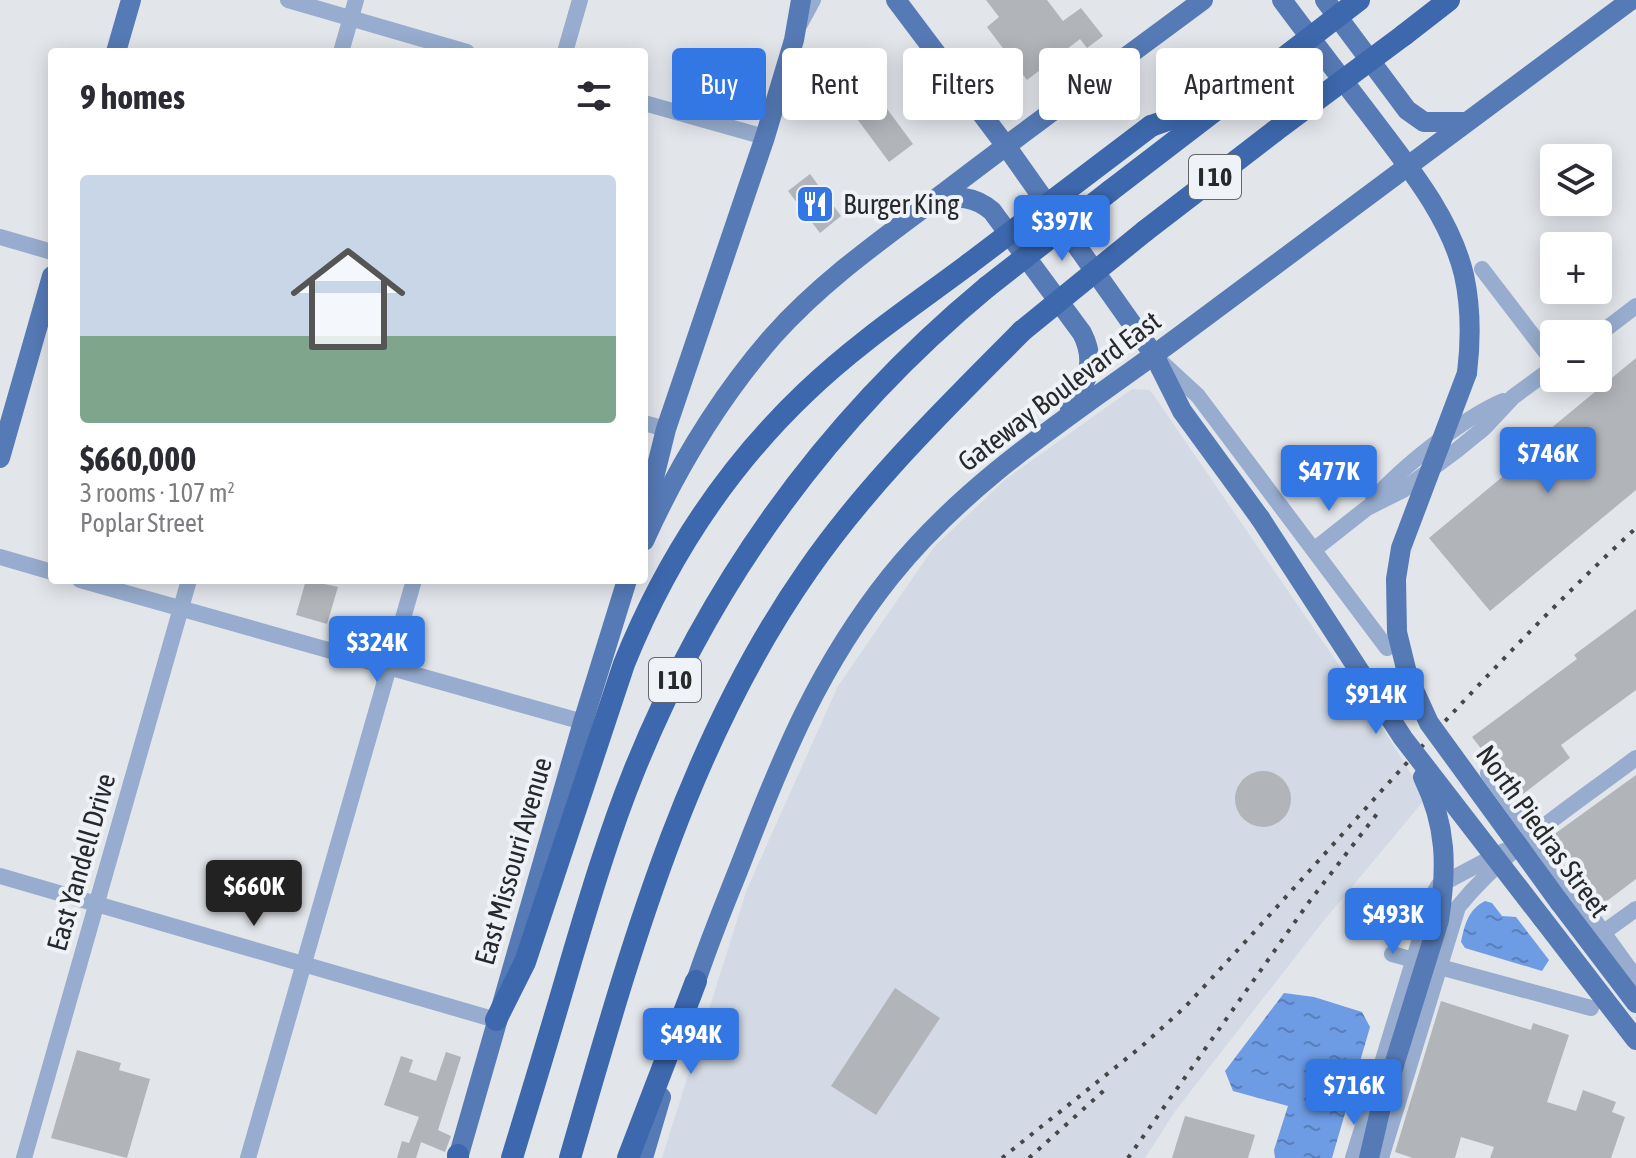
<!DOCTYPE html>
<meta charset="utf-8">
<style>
body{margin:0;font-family:"Asap Condensed",sans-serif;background:#f2f2f3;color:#2b2b33;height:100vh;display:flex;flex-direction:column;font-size:30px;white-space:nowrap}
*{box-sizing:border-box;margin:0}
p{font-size:26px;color:#7c7c81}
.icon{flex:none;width:44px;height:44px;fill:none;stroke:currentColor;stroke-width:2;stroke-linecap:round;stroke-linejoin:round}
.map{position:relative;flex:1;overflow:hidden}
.side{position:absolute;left:48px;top:48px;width:600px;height:536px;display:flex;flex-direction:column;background:#fff;border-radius:8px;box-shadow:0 4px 20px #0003}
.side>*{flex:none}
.hud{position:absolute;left:672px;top:48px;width:760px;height:72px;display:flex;gap:16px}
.buttons{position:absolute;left:1540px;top:144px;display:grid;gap:16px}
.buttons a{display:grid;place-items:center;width:72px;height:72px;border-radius:8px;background:#fff;box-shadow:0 4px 20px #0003;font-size:40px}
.price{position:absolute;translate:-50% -68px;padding:0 18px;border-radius:8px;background:#3377e4;color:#fff;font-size:26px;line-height:52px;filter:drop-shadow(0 2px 4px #0008)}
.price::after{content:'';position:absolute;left:50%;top:48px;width:24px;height:18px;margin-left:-12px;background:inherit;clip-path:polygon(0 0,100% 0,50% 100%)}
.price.on{background:#222;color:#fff}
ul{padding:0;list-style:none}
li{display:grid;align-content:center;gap:16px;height:424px;padding:0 32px}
li span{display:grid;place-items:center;height:248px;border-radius:8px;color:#555}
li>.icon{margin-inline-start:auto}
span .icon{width:144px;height:144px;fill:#fffc;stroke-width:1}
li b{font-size:34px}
h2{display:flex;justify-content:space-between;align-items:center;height:96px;padding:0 32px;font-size:34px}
.tag{padding:0 28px;border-radius:8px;background:#fff;box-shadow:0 4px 20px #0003;font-size:28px;line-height:72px}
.tag.on{background:#3377e4;color:#fff}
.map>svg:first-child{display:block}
.built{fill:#d3dae5}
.water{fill:url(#water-ripples)}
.building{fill:#b1b4b9}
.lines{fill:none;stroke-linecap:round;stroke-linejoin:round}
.minor{stroke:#97acce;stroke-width:16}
.major{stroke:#567ab6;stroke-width:20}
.highway{stroke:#3d68ad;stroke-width:22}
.rail{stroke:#464749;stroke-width:4;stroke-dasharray:4 8;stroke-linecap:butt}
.major-bridge{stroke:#567ab6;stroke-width:20}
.highway-bridge{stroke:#3d68ad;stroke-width:22}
.labels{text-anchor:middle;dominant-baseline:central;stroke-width:8;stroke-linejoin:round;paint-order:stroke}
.shield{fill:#eff3f8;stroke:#646668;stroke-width:2}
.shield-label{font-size:26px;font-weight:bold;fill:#28292b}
.poi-label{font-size:28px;fill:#28292b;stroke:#eff3f8;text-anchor:start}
.street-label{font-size:28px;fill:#28292b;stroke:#eff3f8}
</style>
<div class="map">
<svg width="1636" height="1158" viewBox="0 0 1636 1158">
<defs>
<pattern id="water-ripples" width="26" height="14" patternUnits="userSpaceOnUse" patternTransform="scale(2)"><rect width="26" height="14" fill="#6d9be4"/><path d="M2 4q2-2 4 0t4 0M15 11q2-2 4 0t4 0" fill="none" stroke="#5a7eb9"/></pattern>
</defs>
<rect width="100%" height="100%" fill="#e2e5ea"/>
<path class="built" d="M1132 389 1150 390 1389 738 1426 798 1321 924 1176 1110 1145 1158H662L747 889 838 686 934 547 1006 479Z"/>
<g class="water">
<path d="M1485 901 1492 903 1502 916 1516 917 1549 960 1542 971 1465 948 1461 942C1465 924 1468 910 1485 901Z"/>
<path d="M1284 993 1314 997 1362 1012 1370 1027 1332 1158H1275L1274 1150 1288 1106 1233 1091 1225 1071Z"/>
</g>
<g class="building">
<path d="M986 0H1047L1063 21 1081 8 1103 36 1087 48 1080 39 1027 80 987 27 999 17Z"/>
<path d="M876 94 913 144 889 162 852 112Z"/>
<path d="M810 174 841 216 820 233 788 191Z"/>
<path d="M1636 358V490L1490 611 1429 538 1513 468 1509 463Z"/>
<path d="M306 580 338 587 327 624 296 615Z"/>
<path d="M1636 609V690L1561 745 1570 758 1519 797 1472 737 1577 659 1574 655Z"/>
<circle cx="1263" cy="799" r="28"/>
<path d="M1636 775V879L1599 907 1549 838Z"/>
<path d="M895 988 940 1018 876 1115 831 1086Z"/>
<path d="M1441 1001 1531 1030 1533 1023 1569 1035 1547 1102 1576 1111 1583 1090 1616 1102 1612 1112 1625 1117 1611 1158H1490L1494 1147 1461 1137 1455 1158H1413L1395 1152Z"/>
<path d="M77 1050 121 1063 119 1070 150 1079 127 1158 51 1138Z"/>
<path d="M446 1052 461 1057 438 1130 451 1136 445 1152 421 1142 416 1158H397L402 1141 409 1143 419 1117 384 1105 401 1056 413 1060 409 1072 436 1081Z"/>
<path d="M1185 1116 1255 1135 1248 1158H1172Z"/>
</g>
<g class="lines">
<g class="minor">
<path d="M288 0 467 52"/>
<path d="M800 24 813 0"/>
<path d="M341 52 356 0"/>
<path d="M565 52 580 0"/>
<path d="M644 103 765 137"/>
<path d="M0 237 52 252"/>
<path d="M1482 269 1554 363"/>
<path d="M1598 335 1636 306"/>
<path d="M1160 361 1198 396 1387 648"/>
<path d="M644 423 666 429"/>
<path d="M1373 500C1402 467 1463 418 1503 401"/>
<path d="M1315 549 1367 508 1403 490 1457 450 1484 428 1513 397 1554 367"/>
<path d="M0 557 52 572"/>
<path d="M80 580 583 722"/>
<path d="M1488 773 1636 978"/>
<path d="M0 876 496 1020"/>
<path d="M1604 932 1636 909"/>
<path d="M1392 954 1591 1008"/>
<path d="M24 1158 189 580"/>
<path d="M248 1158 414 580"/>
<path d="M1353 1158 1434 893 1438 886 1504 851"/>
<path d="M1381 1158 1458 907C1507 847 1575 804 1636 758"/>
</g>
<g class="major">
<path d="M896 0 1006 146 1154 355 1182 411 1260 518"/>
<path d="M1282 0C1311 39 1341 78 1371 117 1407 165 1450 216 1464 275 1471 307 1471 340 1467 373"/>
<path d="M1325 0 1407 110 1424 122H1466"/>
<path d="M116 52 131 0"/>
<path d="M935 202C958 195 974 196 992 211L1082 333C1097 362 1087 383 1070 409"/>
<path d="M0 458 52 276"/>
<path d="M644 518 666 429 765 137 794 40 801 0"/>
<path d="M644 541C678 466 719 398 773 336 823 280 885 237 945 192 1030 127 1117 64 1203 0"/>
<path d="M1560 903 1636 1003"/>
<path d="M1542 918 1636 1040"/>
<path d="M691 997C705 950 725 904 743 858 783 754 820 665 890 577 970 477 1076 413 1177 338 1328 225 1480 113 1631 0"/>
<path d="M458 1158 583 722 627 580"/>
<path d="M643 1158 661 1097"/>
<path d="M1369 1158 1381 1107"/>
</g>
<g class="highway">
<path d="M1404 35 1449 0"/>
<path d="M1151 126 1213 104"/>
<path d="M1110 191 1260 76"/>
<path d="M1145 231 1275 131"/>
<path d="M496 1020 525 962 624 664C665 562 726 468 806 392 856 344 914 305 969 264"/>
<path d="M458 1158V1155"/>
<path d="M512 1158C532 1092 552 1027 571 961 590 897 609 833 634 771 711 580 829 418 987 287"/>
<path d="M570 1158C629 955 685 746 808 570 869 482 947 407 1022 331"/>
<path d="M628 1158 696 981"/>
</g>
<g class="rail">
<path d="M1002 1158 1141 1047 1185 1007C1335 847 1475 677 1636 528"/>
<path d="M1029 1158 1109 1086"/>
<path d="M1128 1158 1309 902 1380 810"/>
</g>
<g class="major-bridge">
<path d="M1467 373 1401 548 1396 579 1397 632 1408 677 1429 723 1560 903"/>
<path d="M1260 518 1403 738 1542 918"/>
<path d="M1381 1107 1439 920C1447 867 1447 826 1423 777"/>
</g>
<g class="highway-bridge">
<path d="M1260 76 1359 0"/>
<path d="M1275 131 1404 35"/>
<path d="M969 264 1151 126"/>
<path d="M987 287 1110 191"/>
<path d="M1022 331 1145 231"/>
</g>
</g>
<defs>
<symbol id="restaurant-square" viewBox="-11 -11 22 22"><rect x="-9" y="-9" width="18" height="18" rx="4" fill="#3377e4" stroke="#eff3f8"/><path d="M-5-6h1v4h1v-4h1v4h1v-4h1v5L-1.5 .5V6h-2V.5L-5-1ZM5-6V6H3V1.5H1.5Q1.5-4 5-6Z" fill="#fff"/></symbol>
</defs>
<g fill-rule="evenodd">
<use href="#restaurant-square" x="793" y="182" width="44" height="44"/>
</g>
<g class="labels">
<g class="shield">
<rect x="1189" y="155" width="52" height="44" rx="6"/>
<rect x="649" y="658" width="52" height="44" rx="6"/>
</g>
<g class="shield-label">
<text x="1215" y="177">I 10</text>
<text x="675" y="680">I 10</text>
</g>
<g class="poi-label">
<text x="843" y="204">Burger King</text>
</g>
<g class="street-label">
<text transform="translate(1059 391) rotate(-37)">Gateway Boulevard East</text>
<text transform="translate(1543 831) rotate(54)">North Piedras Street</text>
<text transform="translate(513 861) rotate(-74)">East Missouri Avenue</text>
<text transform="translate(81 862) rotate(-74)">East Yandell Drive</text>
</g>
</g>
</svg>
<div class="buttons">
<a><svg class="icon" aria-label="layers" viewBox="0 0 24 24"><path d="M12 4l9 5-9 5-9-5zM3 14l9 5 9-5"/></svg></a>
<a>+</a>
<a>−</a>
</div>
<b class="price" style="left:1062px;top:263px">$397K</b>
<b class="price" style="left:1548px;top:495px">$746K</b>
<b class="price" style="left:1329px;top:513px">$477K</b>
<b class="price" style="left:377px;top:684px">$324K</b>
<b class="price" style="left:1376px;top:736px">$914K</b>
<b class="price on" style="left:254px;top:928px">$660K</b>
<b class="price" style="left:1393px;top:956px">$493K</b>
<b class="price" style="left:691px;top:1076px">$494K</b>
<b class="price" style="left:1354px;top:1127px">$716K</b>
<div class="hud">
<a class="tag on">Buy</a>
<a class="tag">Rent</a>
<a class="tag">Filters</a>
<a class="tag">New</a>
<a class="tag">Apartment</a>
</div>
<section class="side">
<h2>9 homes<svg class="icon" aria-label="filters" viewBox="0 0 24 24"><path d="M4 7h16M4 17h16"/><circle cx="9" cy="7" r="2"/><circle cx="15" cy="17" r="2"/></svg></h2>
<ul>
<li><span style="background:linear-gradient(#c9d6e8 65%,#7fa58c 0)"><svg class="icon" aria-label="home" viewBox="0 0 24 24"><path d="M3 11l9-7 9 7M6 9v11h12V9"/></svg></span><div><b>$660,000</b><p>3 rooms · 107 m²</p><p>Poplar Street</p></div></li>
</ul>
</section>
</div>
